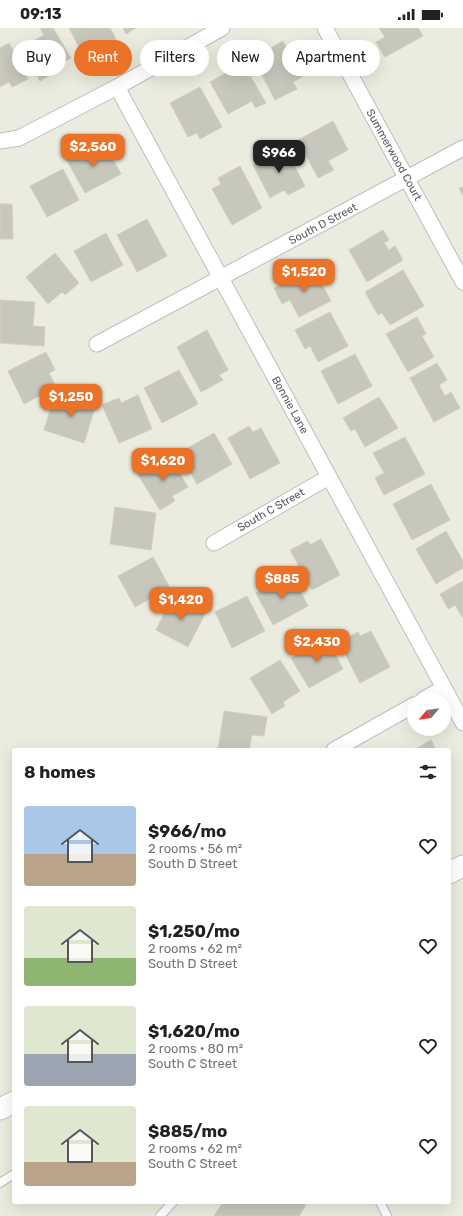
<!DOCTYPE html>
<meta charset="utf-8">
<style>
body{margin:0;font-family:Rubik,sans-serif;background:#f2f2f2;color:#202124;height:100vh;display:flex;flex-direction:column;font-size:15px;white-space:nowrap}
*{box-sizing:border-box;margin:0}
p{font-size:13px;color:#757577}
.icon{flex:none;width:22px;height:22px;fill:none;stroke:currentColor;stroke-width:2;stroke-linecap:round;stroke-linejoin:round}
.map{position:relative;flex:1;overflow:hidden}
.drawer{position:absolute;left:12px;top:720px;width:439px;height:456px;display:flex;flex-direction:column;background:#fff;border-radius:4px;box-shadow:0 4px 16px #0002}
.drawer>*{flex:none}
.hud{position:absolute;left:12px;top:12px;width:439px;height:36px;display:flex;gap:8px}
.needle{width:26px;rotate:241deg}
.fabs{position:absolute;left:407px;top:664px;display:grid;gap:8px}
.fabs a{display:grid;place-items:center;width:44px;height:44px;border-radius:50%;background:#fff;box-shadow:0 4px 16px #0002;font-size:20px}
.price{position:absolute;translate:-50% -34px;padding:0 9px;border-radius:8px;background:#eb7227;color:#fff;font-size:13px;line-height:26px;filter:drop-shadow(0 1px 2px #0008)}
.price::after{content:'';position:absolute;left:50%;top:24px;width:12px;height:9px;margin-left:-6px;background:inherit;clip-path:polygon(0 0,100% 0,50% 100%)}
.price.selected{background:#222;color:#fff}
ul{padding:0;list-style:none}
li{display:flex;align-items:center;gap:12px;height:100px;padding:0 12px}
li span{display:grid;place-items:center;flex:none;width:112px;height:80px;border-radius:4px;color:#555}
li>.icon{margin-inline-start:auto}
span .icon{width:48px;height:48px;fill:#fffc;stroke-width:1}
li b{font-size:17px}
h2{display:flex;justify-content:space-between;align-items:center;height:48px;padding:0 12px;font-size:17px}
.pill{padding:0 14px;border-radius:18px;background:#fff;box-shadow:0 4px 16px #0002;font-size:14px;line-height:36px}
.pill.selected{background:#eb7227;color:#fff}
.status{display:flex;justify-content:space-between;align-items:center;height:28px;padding:0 20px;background:#fff;direction:ltr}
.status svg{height:11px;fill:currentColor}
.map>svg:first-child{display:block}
.building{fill:#c7c7bc;stroke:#d1d0be}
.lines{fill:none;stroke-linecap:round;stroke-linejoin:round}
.lane-casing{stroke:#bdbdc4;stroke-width:10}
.street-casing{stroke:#bdbdc4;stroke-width:17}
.secondary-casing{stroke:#bcbdc6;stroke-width:23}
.lane{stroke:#fff;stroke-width:8}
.street{stroke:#fff;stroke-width:15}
.secondary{stroke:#fff;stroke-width:21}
.labels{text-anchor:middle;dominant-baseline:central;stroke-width:3.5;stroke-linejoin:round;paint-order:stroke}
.street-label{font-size:11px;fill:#585a61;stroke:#fff}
</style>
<div class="status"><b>09:13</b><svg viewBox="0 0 49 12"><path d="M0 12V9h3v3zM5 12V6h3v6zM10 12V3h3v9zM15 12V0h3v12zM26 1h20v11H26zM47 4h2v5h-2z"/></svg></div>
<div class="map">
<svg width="463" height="1188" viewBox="0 0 463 1188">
<rect width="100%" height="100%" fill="#ebecdf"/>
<g class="building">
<path d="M40 0H53L71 30 55 39 57 43 40 53 21 20 44 7Z"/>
<path d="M69 0H110L116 11 99 20 96 15 81 23Z"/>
<path d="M123 0H136L126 6Z"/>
<path d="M379 0H418L423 8 385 29 376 14 385 9Z"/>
<path d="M283 13 302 49 293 54 297 61 275 72 253 30Z"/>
<path d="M9 15 28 51 12 59 9 54 0 59V20Z"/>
<path d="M243 35 266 75 255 80 252 73 228 86 210 54Z"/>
<path d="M200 59 222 99 200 111 197 105 188 109 170 75Z"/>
<path d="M333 93 348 122 328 133 334 142 318 150 298 112Z"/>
<path d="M105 117 121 146 85 165 66 131 82 122 85 128Z"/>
<path d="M285 120 305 158 288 167 284 162 270 170 253 137Z"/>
<path d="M240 138 262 180 232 197 212 161 221 156 218 150Z"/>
<path d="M63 141 79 172 47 189 30 158Z"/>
<path d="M463 159V168L459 160Z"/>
<path d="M0 176H12L13 211H0Z"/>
<path d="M147 191 167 228 137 244 117 207Z"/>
<path d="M383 202 389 212 384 215 389 222 395 218 403 232 367 254 349 222Z"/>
<path d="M106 205 123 237 91 254 74 223Z"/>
<path d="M55 225 79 255 65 267 62 264 48 276 26 249Z"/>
<path d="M313 240 331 273 299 289 290 272 282 276 274 260Z"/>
<path d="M403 242 424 278 390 297 382 285 378 287 365 264Z"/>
<path d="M0 272 35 274 33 298 45 299 44 318 0 315Z"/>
<path d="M330 284 348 318 318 334 310 318 305 321 295 302Z"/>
<path d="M417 289 426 306 422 308 434 329 408 344 386 306Z"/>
<path d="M207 302 228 342 219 347 223 352 201 364 177 319Z"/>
<path d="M46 324 55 342 49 345 56 359 24 376 8 343Z"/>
<path d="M355 326 372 358 338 376 321 343Z"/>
<path d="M437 335 447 352 439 357 445 368 451 364 460 380 434 394 410 350Z"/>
<path d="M179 342 198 376 162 395 144 360Z"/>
<path d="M79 367 97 373 84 415 44 402 54 369 76 375Z"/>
<path d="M138 367 152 401 119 415 102 377 119 370 121 375Z"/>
<path d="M379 369 398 400 365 419 355 401 351 403 343 390Z"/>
<path d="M249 398 253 404 261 400 280 435 250 451 228 410Z"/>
<path d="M214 405 232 436 197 456 179 425Z"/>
<path d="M405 409 425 446 384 467 375 450 384 445 373 425Z"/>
<path d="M169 428 188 459 172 468 175 473 160 482 138 447Z"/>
<path d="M431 456 450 492 412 512 393 476Z"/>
<path d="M115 479 156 485 151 522 110 516Z"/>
<path d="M446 503 463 533V540L436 556 416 521Z"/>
<path d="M321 511 340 547 312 562 290 522 308 513 310 517Z"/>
<path d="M153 529 170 560 135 579 118 548Z"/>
<path d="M291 546 308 578 273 597 256 565Z"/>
<path d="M463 553V590L455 577 448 581 440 566Z"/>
<path d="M247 568 265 603 232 620 215 584Z"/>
<path d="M172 570 189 579 191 573 207 582 188 619 156 602Z"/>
<path d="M371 603 390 639 360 655 339 614 358 604 360 608Z"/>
<path d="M326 610 343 641 309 660 291 630Z"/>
<path d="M280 632 300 663 283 674 285 678 272 686 250 650Z"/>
<path d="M224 683 267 689 264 708 252 707 249 722H218Z"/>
<path d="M431 712 436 722H414Z"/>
<path d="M223 1174H301L306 1177 299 1188H214Z"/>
</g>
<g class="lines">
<defs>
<g id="lane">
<path d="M0 1155 14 1146"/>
<path d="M380 1174 387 1188"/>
<path d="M160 1188 173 1174"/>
</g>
<g id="street">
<path d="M325 0 463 254"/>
<path d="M117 59 463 695"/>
<path d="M0 113 19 110 117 59 222 0"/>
<path d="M97 316 463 120"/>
<path d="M214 515 329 449"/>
<path d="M424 671 444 660"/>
<path d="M334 722 414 677"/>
</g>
<g id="secondary">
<path d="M449 845 463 838"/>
<path d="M0 1081 14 1074"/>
</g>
</defs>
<use href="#lane" class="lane-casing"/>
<use href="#street" class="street-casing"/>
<use href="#secondary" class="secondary-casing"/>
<use href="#lane" class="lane"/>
<use href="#street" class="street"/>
<use href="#secondary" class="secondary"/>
</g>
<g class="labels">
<g class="street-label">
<text transform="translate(394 127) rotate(61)">Summerwood Court</text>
<text transform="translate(323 196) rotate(-28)">South D Street</text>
<text transform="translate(290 377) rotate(61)">Bonnie Lane</text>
<text transform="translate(271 482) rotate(-30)">South C Street</text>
</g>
</g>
</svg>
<div class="fabs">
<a><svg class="needle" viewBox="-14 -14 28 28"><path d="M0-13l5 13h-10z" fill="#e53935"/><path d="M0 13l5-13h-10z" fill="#757577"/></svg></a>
</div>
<b class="price" style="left:93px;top:140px">$2,560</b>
<b class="price selected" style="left:279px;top:146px">$966</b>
<b class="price" style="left:304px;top:265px">$1,520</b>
<b class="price" style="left:71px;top:390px">$1,250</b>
<b class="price" style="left:163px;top:454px">$1,620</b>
<b class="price" style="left:282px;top:572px">$885</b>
<b class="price" style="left:181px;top:593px">$1,420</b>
<b class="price" style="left:317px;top:635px">$2,430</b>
<div class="hud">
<a class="pill">Buy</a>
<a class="pill selected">Rent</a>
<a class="pill">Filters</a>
<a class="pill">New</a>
<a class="pill">Apartment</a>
</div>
<section class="drawer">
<h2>8 homes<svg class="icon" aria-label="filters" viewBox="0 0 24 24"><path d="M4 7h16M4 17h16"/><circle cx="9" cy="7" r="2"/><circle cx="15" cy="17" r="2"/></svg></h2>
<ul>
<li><span style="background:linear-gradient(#a9c7e8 60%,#b9a48a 0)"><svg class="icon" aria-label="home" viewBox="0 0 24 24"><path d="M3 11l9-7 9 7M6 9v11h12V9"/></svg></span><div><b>$966/mo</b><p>2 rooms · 56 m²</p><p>South D Street</p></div><svg class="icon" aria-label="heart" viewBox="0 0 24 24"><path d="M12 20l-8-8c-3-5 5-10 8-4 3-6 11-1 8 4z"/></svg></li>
<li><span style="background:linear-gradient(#dfe7d0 65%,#8fb573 0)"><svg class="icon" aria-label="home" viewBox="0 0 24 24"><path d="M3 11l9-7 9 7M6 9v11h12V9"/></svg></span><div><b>$1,250/mo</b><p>2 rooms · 62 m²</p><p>South D Street</p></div><svg class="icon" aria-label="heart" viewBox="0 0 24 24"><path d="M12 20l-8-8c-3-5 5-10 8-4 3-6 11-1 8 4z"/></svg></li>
<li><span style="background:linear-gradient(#dfe7d0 60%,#9aa5b1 0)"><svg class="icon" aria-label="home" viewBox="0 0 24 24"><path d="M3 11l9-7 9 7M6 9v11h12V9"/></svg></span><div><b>$1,620/mo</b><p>2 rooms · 80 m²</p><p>South C Street</p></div><svg class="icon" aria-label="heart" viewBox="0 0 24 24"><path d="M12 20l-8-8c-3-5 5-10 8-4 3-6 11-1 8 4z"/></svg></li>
<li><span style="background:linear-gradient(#dfe7d0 70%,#b9a48a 0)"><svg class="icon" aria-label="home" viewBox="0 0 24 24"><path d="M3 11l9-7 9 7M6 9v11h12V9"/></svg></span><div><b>$885/mo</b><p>2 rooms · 62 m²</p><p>South C Street</p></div><svg class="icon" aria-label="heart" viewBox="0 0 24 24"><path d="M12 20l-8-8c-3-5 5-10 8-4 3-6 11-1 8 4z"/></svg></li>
</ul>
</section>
</div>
